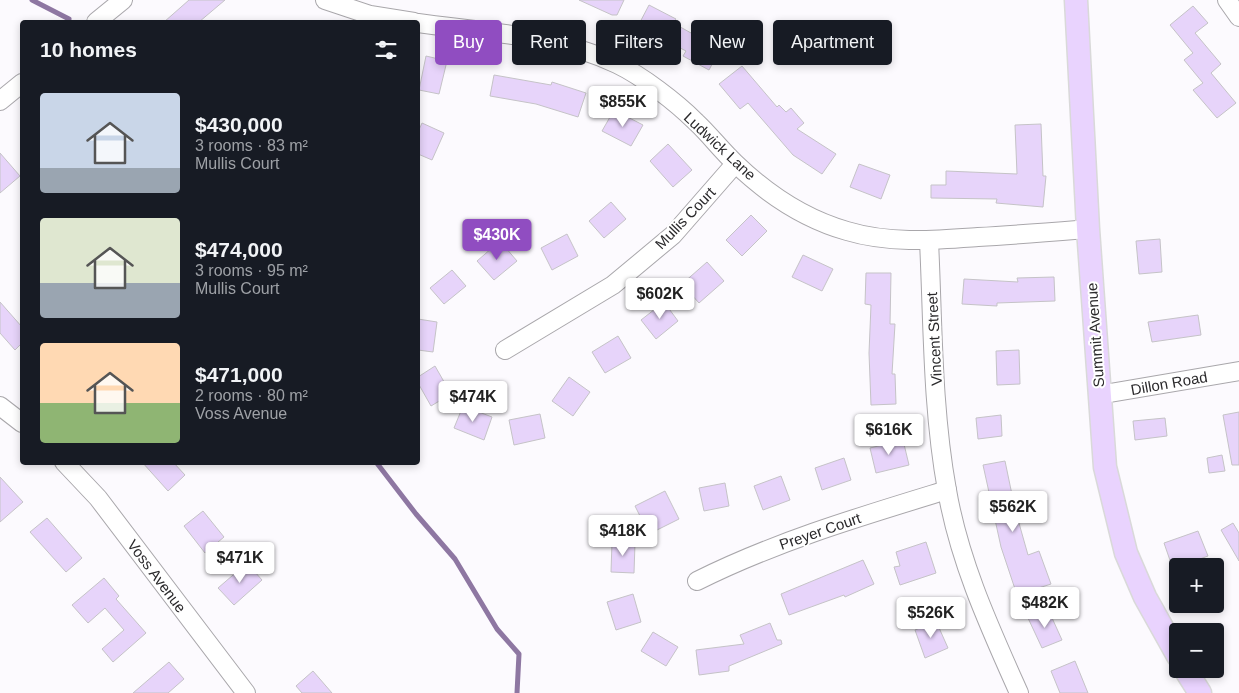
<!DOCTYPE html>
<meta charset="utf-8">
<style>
body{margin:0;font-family:Arial,sans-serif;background:#20242c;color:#f1f3f6;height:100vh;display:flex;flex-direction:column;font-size:19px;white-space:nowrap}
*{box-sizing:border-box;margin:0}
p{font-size:16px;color:#9ea1a6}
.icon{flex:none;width:28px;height:28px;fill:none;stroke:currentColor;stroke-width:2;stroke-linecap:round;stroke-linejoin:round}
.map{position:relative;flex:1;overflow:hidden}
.drawer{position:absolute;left:20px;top:20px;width:400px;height:445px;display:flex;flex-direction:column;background:#171b24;border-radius:5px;box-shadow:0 2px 8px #0003}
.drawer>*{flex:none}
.hud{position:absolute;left:435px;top:20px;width:475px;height:45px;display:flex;gap:10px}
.fabs{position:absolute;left:1169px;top:558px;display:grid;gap:10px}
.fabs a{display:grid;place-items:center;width:55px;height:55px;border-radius:5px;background:#171b24;box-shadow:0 2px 8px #0003;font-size:25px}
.price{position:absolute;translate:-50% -42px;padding:0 11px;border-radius:5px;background:#fff;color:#222;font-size:16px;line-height:32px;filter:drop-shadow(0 1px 2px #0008)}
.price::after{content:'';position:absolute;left:50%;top:30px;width:15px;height:11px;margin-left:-8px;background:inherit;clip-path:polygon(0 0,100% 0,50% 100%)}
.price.active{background:#904dc1;color:#fff}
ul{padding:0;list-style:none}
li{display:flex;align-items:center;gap:15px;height:125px;padding:0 20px}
li span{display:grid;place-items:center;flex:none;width:140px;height:100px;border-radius:5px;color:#555}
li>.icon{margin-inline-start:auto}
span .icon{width:60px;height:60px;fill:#fffc;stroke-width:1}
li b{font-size:21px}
h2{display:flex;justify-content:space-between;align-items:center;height:60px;padding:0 20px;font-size:21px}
.pill{padding:0 18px;border-radius:5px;background:#171b24;box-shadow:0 2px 8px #0003;font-size:18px;line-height:45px}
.pill.active{background:#904dc1;color:#fff}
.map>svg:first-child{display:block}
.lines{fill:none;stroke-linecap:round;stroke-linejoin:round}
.stream{stroke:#8e77a2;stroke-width:5}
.building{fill:#e7d4fa;stroke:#c5c3c7}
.minor-casing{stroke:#a9a7ab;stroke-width:20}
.major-casing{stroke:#d9d9d9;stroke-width:25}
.minor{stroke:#fff;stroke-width:18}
.major{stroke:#e9d3fe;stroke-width:22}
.labels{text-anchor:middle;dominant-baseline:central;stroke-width:4;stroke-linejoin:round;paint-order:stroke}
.street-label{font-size:15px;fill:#2b2a2c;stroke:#fff}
</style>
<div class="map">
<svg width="1239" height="693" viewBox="0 0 1239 693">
<rect width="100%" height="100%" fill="#fcfafe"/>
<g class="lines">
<g class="stream">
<path d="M32 0 69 19"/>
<path d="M376 462 416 514 455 559 497 629 519 654 517 693"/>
</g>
</g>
<g class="building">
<path d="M189 0H225L199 22H164Z"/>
<path d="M579 0H624L617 15H612Z"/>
<path d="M649 5 676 19 673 23 720 49 709 70 683 56 686 51 638 26Z"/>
<path d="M1193 6 1208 23 1195 33 1221 64 1211 73 1236 103 1217 118 1193 90 1203 83 1184 60 1193 53 1170 25Z"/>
<path d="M426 56 447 61 439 94 419 90Z"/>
<path d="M742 66 777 107 779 105 786 112 791 108 804 123 797 129 836 154 822 174 793 155 748 103 740 109 719 84Z"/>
<path d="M494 75 551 85 552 82 586 93 578 117 536 104 490 96Z"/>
<path d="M614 110 643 125 631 146 602 131Z"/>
<path d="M422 123 444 133 432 160 418 154V132Z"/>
<path d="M1041 124 1043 176H1046L1043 207 996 203 997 199 931 198V185H946V171L1017 174 1015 125Z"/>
<path d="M668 144 692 170 673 187 650 161Z"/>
<path d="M0 153 20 176 0 193Z"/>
<path d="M859 164 890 175 881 199 850 187Z"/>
<path d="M611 202 626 219 604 238 589 221Z"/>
<path d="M751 215 767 231 742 256 726 240Z"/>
<path d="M567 234 578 256 552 270 541 248Z"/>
<path d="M1160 239 1162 272 1139 274 1136 241Z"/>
<path d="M500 241 517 261 494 280 477 261Z"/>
<path d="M803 255 833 269 822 291 792 277Z"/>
<path d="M707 262 724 281 699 303 682 284Z"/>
<path d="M452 270 466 286 444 304 430 288Z"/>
<path d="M866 273H891L890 324H895L892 374H895L896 404 871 405 869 353 871 305 865 304Z"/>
<path d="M1054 277 1055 301 997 303V306L962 304 964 279 1018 282 1017 278Z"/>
<path d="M0 302 22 327V343L15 350 0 333Z"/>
<path d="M664 302 678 321 656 339 641 320Z"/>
<path d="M1198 315 1201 335 1152 342 1148 322Z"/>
<path d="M418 319 437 322 433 352 418 350Z"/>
<path d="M618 336 631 358 605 373 592 352Z"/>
<path d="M1019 350 1020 384 997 385 996 351Z"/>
<path d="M435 366 451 394 431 406 418 383V377Z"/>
<path d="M569 377 590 392 573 416 552 401Z"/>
<path d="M463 406 492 417 484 440 454 428Z"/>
<path d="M1239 412V465H1232L1223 415Z"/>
<path d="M540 414 545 438 514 445 509 420Z"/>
<path d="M1001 415 1002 436 978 439 976 418Z"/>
<path d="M1165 418 1167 436 1135 440 1133 421Z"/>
<path d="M903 440 909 465 876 473 870 448Z"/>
<path d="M1222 455 1225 471 1209 473 1207 458Z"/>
<path d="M844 458 851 480 822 490 815 468Z"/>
<path d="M1005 461 1015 509 1028 555 1039 551 1051 584 1017 595 1001 547 983 465Z"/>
<path d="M142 462H173L185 475 168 491Z"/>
<path d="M781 476 790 500 763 510 754 486Z"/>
<path d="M0 477 23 502 0 522Z"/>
<path d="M725 483 729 506 704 511 699 488Z"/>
<path d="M665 491 679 519 649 534 635 506Z"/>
<path d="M203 511 224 537 205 553 184 526Z"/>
<path d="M47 518 82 558 66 572 30 532Z"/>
<path d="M1233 523 1239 533V561L1221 530Z"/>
<path d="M1198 531 1208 556 1173 569 1164 543Z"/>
<path d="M612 542 635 543 634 573 611 572Z"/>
<path d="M926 542 936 573 900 585 894 567 900 566 896 552Z"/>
<path d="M863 560 874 584 845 597 844 595 789 615 781 594Z"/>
<path d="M247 563 262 580 234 605 218 588Z"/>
<path d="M104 578 119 596 116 599 146 633 113 662 102 649 124 630 105 608 88 623 72 605Z"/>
<path d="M633 594 641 622 616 630 607 602Z"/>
<path d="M1048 609 1062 640 1042 648 1028 618Z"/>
<path d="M936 621 948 648 925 658 915 630Z"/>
<path d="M770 623 777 640H781L782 644 729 666V671L699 675 696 650 744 644 740 635Z"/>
<path d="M653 632 678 647 666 666 641 651Z"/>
<path d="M1075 661 1088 693H1060L1051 671Z"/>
<path d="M169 662 184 679 168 693H133Z"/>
<path d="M313 671 332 693H302L296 686Z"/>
</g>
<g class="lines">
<defs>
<g id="minor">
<path d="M325 0 370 15 414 22"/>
<path d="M1227 0 1239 17"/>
<path d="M96 22 123 0"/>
<path d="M418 23C483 32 556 35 617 64 642 76 676 102 696 122 710 135 721 150 735 163 767 194 805 219 847 231 890 244 935 240 978 237 1015 235 1051 232 1088 229"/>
<path d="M0 101 22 83"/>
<path d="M929 241C933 323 932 408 947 490 959 561 990 628 1019 693"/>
<path d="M505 350 613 285 673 235 735 164"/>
<path d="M1098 395 1239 371"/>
<path d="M0 406 22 423"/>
<path d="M64 462 98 498 246 693"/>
<path d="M697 581C777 541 862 516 947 490"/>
</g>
<g id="major">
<path d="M1076 0 1088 229 1105 467 1126 553 1145 597 1178 656"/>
<path d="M1185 669 1200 693"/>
</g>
</defs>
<use href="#minor" class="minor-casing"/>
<use href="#major" class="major-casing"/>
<use href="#minor" class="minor"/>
<use href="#major" class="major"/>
</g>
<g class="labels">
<g class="street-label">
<text transform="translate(720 146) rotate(43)">Ludwick Lane</text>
<text transform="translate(685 218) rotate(-46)">Mullis Court</text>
<text transform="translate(1095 335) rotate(-94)">Summit Avenue</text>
<text transform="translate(934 339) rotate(-93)">Vincent Street</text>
<text transform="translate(1169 383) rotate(-10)">Dillon Road</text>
<text transform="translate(820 531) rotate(-19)">Preyer Court</text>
<text transform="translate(157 576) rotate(53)">Voss Avenue</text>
</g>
</g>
</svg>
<div class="fabs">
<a>+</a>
<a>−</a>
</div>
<b class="price" style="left:623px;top:128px">$855K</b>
<b class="price active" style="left:497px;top:261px">$430K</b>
<b class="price" style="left:660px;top:320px">$602K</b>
<b class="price" style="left:473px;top:423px">$474K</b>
<b class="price" style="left:889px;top:456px">$616K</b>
<b class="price" style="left:1013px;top:533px">$562K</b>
<b class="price" style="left:623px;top:557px">$418K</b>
<b class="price" style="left:240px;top:584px">$471K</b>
<b class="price" style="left:1045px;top:629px">$482K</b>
<b class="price" style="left:931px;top:639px">$526K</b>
<div class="hud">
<a class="pill active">Buy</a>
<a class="pill">Rent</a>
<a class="pill">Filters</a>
<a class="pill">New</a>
<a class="pill">Apartment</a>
</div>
<section class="drawer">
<h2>10 homes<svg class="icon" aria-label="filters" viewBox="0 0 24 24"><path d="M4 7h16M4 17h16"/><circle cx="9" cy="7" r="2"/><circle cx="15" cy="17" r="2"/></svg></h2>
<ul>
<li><span style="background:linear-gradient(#c9d6e8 75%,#9aa5b1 0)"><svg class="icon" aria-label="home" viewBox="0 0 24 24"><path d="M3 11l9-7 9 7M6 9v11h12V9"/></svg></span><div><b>$430,000</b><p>3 rooms · 83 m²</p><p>Mullis Court</p></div></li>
<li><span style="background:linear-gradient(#dfe7d0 65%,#9aa5b1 0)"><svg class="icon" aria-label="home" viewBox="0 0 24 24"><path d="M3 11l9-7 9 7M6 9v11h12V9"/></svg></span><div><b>$474,000</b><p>3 rooms · 95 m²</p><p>Mullis Court</p></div></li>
<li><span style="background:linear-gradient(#ffd9b3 60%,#8fb573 0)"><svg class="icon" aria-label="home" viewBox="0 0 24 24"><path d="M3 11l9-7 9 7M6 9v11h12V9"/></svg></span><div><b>$471,000</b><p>2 rooms · 80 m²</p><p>Voss Avenue</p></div></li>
</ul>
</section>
</div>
